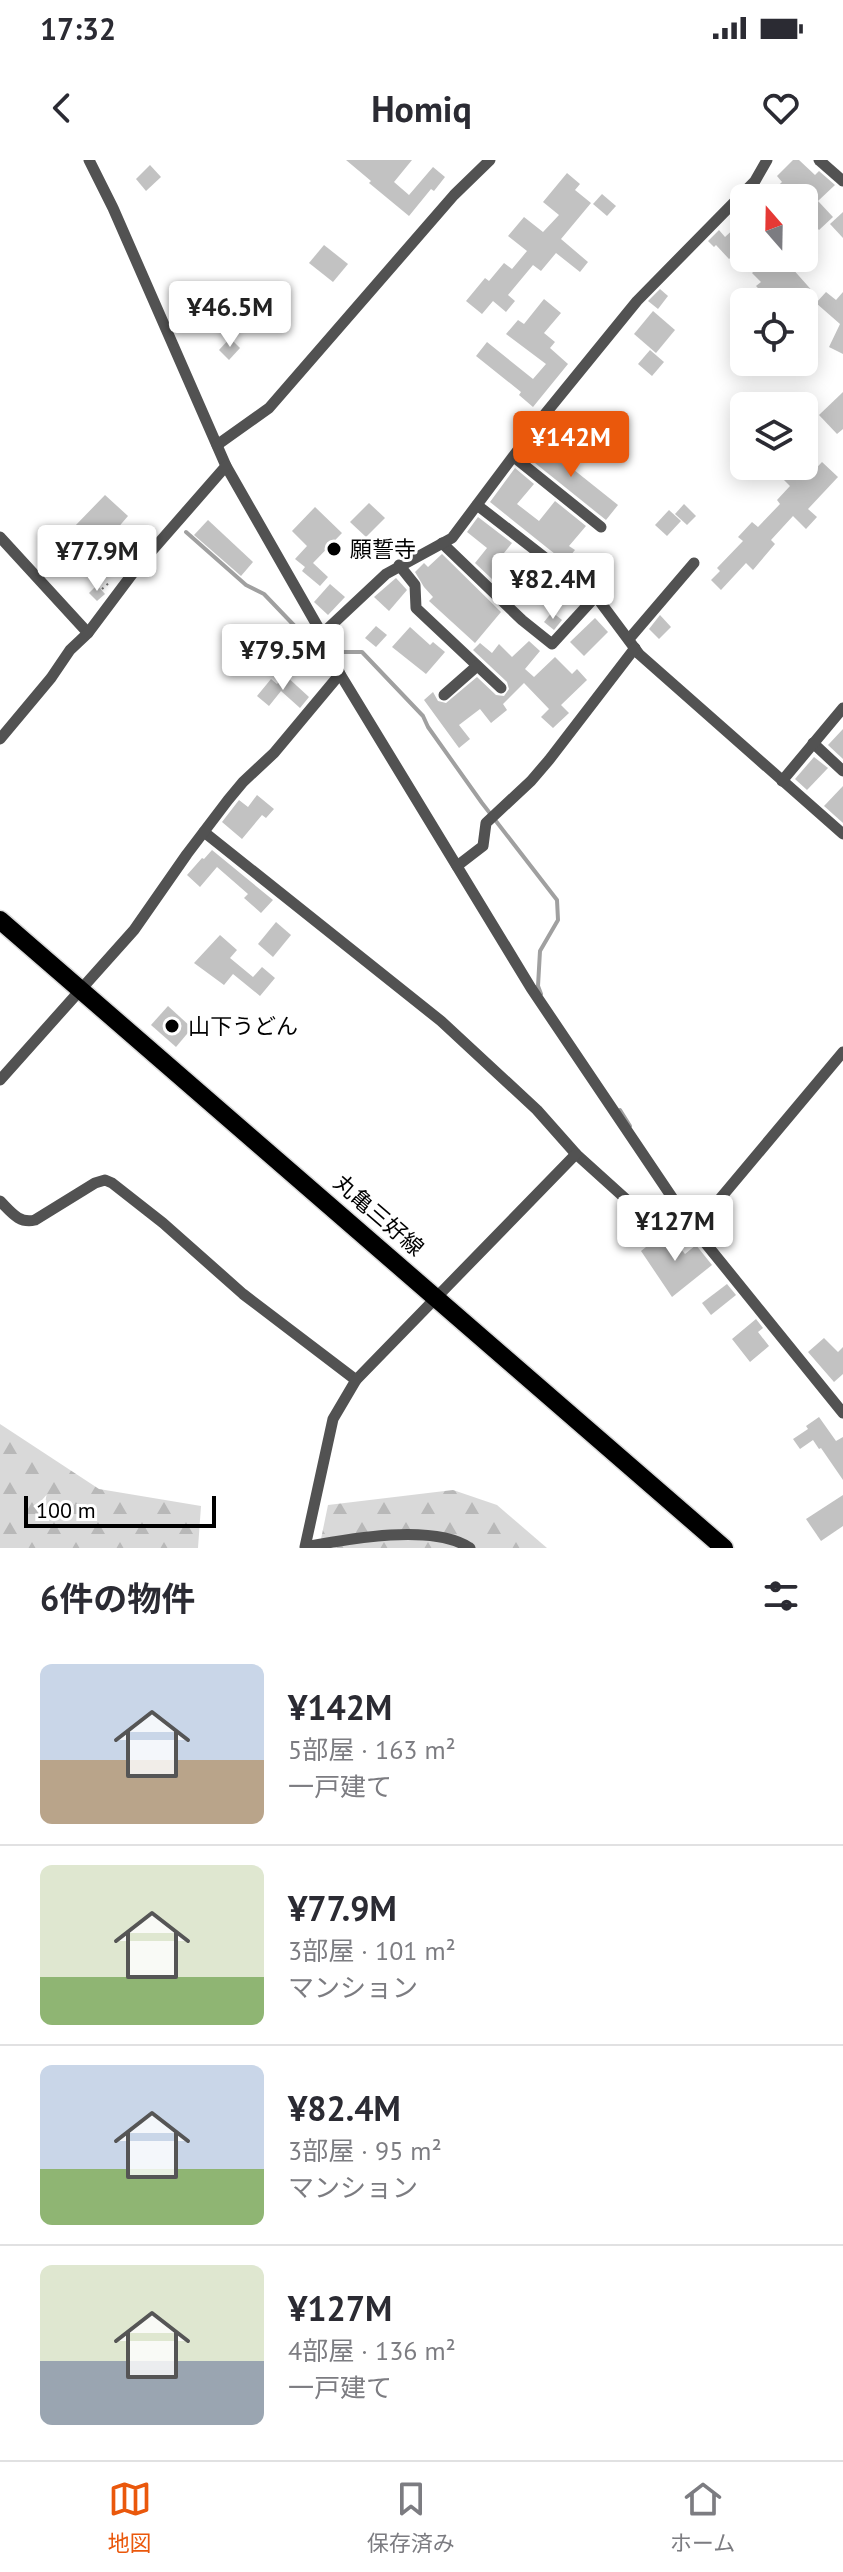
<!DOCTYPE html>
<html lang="ja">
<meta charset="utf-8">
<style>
body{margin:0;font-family:"PT Sans","Noto Sans JP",sans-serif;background:#f7f7f7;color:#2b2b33;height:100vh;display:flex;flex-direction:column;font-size:30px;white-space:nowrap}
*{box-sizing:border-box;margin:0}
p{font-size:26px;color:#7c7c81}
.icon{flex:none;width:44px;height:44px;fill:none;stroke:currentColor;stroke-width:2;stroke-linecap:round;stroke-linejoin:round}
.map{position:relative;height:1388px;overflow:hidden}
.drawer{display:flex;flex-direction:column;background:#fff;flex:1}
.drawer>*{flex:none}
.needle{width:52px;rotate:340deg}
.tools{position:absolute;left:730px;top:24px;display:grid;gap:16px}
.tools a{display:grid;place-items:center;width:88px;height:88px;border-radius:12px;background:#fff;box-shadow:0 4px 20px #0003;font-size:40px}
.scale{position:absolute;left:24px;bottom:20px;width:192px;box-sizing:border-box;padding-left:8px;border:4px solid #000;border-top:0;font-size:22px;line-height:28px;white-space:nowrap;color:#000;-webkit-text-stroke:6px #fff;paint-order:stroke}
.price{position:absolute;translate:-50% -68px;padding:0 18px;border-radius:8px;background:#fff;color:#222;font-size:26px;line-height:52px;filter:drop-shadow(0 2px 4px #0008)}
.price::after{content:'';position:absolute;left:50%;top:48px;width:24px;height:18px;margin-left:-12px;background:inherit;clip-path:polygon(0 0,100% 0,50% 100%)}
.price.on{background:#ea580c;color:#fff}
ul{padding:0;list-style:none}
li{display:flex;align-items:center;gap:24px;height:200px;padding:0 40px}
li+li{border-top:2px solid #e1e1e2}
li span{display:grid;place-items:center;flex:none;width:224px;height:160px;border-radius:12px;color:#555}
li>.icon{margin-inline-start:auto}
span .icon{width:96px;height:96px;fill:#fffc;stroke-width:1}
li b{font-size:34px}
h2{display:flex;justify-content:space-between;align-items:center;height:96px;padding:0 40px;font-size:34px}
.status{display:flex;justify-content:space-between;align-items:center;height:56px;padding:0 40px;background:#fff;direction:ltr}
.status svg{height:22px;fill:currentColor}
header{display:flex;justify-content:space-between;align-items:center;height:104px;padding:0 40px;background:#fff;font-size:36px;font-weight:700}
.tab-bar{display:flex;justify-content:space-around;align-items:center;height:112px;border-top:2px solid #e1e1e2;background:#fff;font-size:22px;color:#7c7c81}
.tab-bar a{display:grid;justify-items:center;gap:4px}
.tab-bar .on{color:#ea580c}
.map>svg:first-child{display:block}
.forest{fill:url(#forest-firs)}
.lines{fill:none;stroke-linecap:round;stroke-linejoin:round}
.stream{stroke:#a0a0a0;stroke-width:4}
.building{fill:#c2c2c2}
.primary-casing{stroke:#dbdbdb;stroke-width:21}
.path{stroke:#747474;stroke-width:2;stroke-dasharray:2 4;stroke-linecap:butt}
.minor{stroke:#525252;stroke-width:11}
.primary{stroke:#000;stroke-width:18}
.poi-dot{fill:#000;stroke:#fff;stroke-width:3}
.labels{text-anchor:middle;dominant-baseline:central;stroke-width:6;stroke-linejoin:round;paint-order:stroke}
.poi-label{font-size:22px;fill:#000;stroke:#fff;text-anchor:start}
.street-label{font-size:22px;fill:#000;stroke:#fff}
</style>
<div class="status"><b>17:32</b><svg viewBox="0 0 49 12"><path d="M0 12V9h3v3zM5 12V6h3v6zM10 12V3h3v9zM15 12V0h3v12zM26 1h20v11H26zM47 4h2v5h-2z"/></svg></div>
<header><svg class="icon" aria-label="back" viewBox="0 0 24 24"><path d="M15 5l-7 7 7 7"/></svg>Homiq<svg class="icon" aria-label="heart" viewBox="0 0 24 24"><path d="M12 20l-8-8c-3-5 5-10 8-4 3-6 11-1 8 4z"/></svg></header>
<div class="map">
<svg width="843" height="1388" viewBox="0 0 843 1388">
<defs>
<pattern id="forest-firs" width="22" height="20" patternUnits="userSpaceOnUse" patternTransform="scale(2)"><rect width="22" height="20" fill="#d9d9d9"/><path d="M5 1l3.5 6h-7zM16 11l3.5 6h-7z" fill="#b8b8b8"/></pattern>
</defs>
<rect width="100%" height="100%" fill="#fff"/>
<g class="forest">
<path d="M0 1264 99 1329 201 1346 198 1388H0Z"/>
<path d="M453 1330 497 1345 547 1388H335L321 1379 328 1345Z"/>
</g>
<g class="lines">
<g class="stream">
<path d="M186 372 246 425 264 434 310 482"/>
<path d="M334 492H362L423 556 428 567 482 643 557 740 558 760 540 791 538 826 541 834"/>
<path d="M620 950 630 966"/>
</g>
</g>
<g class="building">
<path d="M346 0H412L394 22 409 35 433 7 445 17 434 31 431 29 409 56 369 23 371 21Z"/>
<path d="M793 0H799L815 15 819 11 835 25 818 41 833 57 819 70 811 62 817 56 804 43V38H765L782 22 777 16Z"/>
<path d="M150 5 161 17 146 31 136 19Z"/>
<path d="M567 13 580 24 575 30 591 43 561 79 588 102 580 112 556 93 541 111 533 105 508 135 515 141 506 152 493 141 482 154 466 141 485 118 489 121 504 103 512 109 527 91 508 76 524 57 543 72 559 55 543 42Z"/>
<path d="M602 34 616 46 607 56 593 44Z"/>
<path d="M843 52V78L830 64Z"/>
<path d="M738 65 744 71V86L729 99 716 85 714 87 708 81 719 70 725 77Z"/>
<path d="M324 85 348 104 333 122 309 103Z"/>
<path d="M767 98H783L815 134 807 142H771L756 126 761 122 752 113Z"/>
<path d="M660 129 668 136 658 149 648 141Z"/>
<path d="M826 132 836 140 843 132V194L829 187 840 164 816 143Z"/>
<path d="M544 139 561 153 544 173 555 182 550 188 568 204 533 247 519 235 521 232 476 196 487 182 533 219 546 204 506 174 518 160 524 164Z"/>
<path d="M653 151 675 170 656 193 634 174Z"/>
<path d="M230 178 240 188 229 200 219 190Z"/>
<path d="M650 190 664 202 652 216 638 204Z"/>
<path d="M843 232V269L837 274 819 255Z"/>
<path d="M538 277 551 288 549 290 618 345 606 360 525 295Z"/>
<path d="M822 302 838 317 808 349 817 357 806 369 793 356 771 380 775 384 753 410 746 403 721 430 711 420 720 411 717 408 743 381 738 377 752 362 758 367 780 344 777 340 790 326 783 319 793 307 806 319Z"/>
<path d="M515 308 534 324 517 344 539 361 555 341 586 366 569 386 575 390 565 402 490 342Z"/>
<path d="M105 335 128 356 116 370 131 383 122 394 100 375 92 385 73 368Z"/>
<path d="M369 343 385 358 366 377 350 362Z"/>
<path d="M684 344 696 356 687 365 675 354Z"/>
<path d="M315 347 342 373 313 403 328 417 320 426 302 411 305 407 295 399 307 386 292 371Z"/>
<path d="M669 350 681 361 667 376 655 365Z"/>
<path d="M478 357 512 383 496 403 522 426 512 438 475 403 487 388 467 372Z"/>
<path d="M208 360 253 402 241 416 194 375Z"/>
<path d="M442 394 501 452 475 483 429 441 433 437 424 427 415 412 424 403 428 407Z"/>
<path d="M396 418 407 430 389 451 374 437Z"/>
<path d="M553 419 571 434 558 450 539 435Z"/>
<path d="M330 424 345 437 328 455 314 442Z"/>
<path d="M97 425 105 434 97 441 89 433Z"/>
<path d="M552 452 562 460 554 470 544 462Z"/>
<path d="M660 455 671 467 659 479 649 469Z"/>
<path d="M595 458 608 472 584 496 570 482Z"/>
<path d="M376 466 387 475 376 487 365 478Z"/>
<path d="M410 467 430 485 433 482 445 492 426 514 392 487Z"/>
<path d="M529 481 540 491 525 509 534 517 555 497 572 514 577 509 587 520 561 545 569 553 553 568 541 557 549 549 524 523 503 544 507 550 491 563 480 549 459 565 470 579 459 588 424 540 433 532 438 541 446 543 477 517 496 535 504 536 509 529 507 522 473 490 480 483 492 493 499 484 512 497Z"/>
<path d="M285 515 309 537 300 548 281 531 269 546 257 536 271 519 277 524Z"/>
<path d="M843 569V599L828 585Z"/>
<path d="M814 597 828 608 807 630 795 619Z"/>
<path d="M843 626V663L824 646Z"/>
<path d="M257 635 274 649 266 658 262 655 242 679 222 662 239 640 248 647Z"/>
<path d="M212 690 273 740 261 753 244 738 248 734 217 707 200 727 187 715 202 698 204 699Z"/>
<path d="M276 762 291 775 273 797 258 784Z"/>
<path d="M220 775 237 790 230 798 253 817 262 807 275 818 260 836 233 814 224 825 194 803Z"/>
<path d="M168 846 192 868 176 887 151 865Z"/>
<path d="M666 1071 685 1094 696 1085 712 1105 672 1137 641 1091Z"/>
<path d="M727 1124 736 1135 711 1155 702 1143Z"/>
<path d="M756 1159 763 1168 758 1172 769 1186 750 1202 732 1179Z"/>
<path d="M824 1178 838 1192 843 1187V1214L834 1222 808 1192Z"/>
<path d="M819 1257 836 1281 843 1277V1320L821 1288 819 1289 813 1280 800 1289 793 1279 808 1269 806 1266Z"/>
<path d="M843 1335V1366L821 1381 806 1359Z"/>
</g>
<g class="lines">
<defs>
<path id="primary" d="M0 760 724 1388"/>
</defs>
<use href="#primary" class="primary-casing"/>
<path class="path" d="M102 429 110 422"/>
<g class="minor">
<path d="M89 0 113 48 226 306 322 474 340 514 531 828 690 1064 843 1253"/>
<path d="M819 0 843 21"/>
<path d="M217 285 269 248 454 35 490 0"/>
<path d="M514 297 601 367"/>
<path d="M477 345 598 439 639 494 843 674"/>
<path d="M0 377 88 473"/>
<path d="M442 383 522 460 552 484 595 437"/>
<path d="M399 405 415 425 416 448 501 528"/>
<path d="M322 474 386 414 452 378 545 254 637 141 755 21 767 0"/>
<path d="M629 479 694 403"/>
<path d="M444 535 477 506"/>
<path d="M0 579 51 518 70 490 88 473 136 409 226 306"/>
<path d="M813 583 843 611"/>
<path d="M782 621 843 548"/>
<path d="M204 672 441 861 537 950 576 994 638 1050 675 1064 698 1065 843 892"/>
<path d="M457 706 483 686 486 663 531 621 549 600 635 488"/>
<path d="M0 920 134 770 187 694 228 640 243 622 274 593 340 514"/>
<path d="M0 1041C11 1052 19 1064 35 1060L95 1023 105 1020 112 1023 163 1063 243 1134 356 1220"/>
<path d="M470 1388C432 1363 348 1379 305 1387L333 1259 356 1220 576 994"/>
</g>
<use href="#primary" class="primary"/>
</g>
<g class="poi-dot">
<circle cx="334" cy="389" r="8"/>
<circle cx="172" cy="866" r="8"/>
</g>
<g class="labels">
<g class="poi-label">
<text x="350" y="389">願誓寺</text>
<text x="188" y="866">山下うどん</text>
</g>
<g class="street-label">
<text transform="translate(379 1055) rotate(41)">丸亀三好線</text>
</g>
</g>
</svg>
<div class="tools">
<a><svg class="needle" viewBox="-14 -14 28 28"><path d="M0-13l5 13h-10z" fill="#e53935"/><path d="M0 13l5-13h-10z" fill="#7c7c81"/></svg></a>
<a><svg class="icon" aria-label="locate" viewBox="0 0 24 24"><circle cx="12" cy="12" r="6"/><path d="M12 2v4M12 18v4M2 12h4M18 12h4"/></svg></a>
<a><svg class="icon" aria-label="layers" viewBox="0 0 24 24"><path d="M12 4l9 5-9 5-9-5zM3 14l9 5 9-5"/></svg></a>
</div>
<div class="scale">100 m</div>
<b class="price" style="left:230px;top:189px">¥46.5M</b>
<b class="price on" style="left:571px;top:319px">¥142M</b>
<b class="price" style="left:97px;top:433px">¥77.9M</b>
<b class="price" style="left:553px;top:461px">¥82.4M</b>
<b class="price" style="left:283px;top:532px">¥79.5M</b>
<b class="price" style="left:675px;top:1103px">¥127M</b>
</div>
<section class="drawer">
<h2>6件の物件<svg class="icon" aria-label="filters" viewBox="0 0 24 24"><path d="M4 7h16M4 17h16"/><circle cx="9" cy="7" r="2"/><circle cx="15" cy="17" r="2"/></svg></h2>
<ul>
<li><span style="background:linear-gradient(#c9d6e8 60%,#b9a48a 0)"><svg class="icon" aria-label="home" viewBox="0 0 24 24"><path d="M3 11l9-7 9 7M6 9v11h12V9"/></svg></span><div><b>¥142M</b><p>5部屋 · 163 m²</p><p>一戸建て</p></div></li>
<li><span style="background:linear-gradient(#dfe7d0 70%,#8fb573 0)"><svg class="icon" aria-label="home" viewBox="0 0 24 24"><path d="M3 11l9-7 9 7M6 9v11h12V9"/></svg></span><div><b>¥77.9M</b><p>3部屋 · 101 m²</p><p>マンション</p></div></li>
<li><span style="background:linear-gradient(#c9d6e8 65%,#8fb573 0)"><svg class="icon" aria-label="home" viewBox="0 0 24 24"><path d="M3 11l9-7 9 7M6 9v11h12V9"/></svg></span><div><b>¥82.4M</b><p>3部屋 · 95 m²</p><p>マンション</p></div></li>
<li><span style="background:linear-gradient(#dfe7d0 60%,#9aa5b1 0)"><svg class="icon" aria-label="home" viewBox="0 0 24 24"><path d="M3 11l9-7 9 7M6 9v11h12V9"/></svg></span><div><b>¥127M</b><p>4部屋 · 136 m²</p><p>一戸建て</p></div></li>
</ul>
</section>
<nav class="tab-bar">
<a class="on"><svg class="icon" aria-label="map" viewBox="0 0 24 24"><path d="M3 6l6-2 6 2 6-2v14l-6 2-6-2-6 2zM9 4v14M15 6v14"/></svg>地図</a>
<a><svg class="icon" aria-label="saved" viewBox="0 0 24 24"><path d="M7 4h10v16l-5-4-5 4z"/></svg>保存済み</a>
<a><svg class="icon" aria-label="home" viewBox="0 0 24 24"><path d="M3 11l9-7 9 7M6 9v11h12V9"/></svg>ホーム</a>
</nav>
